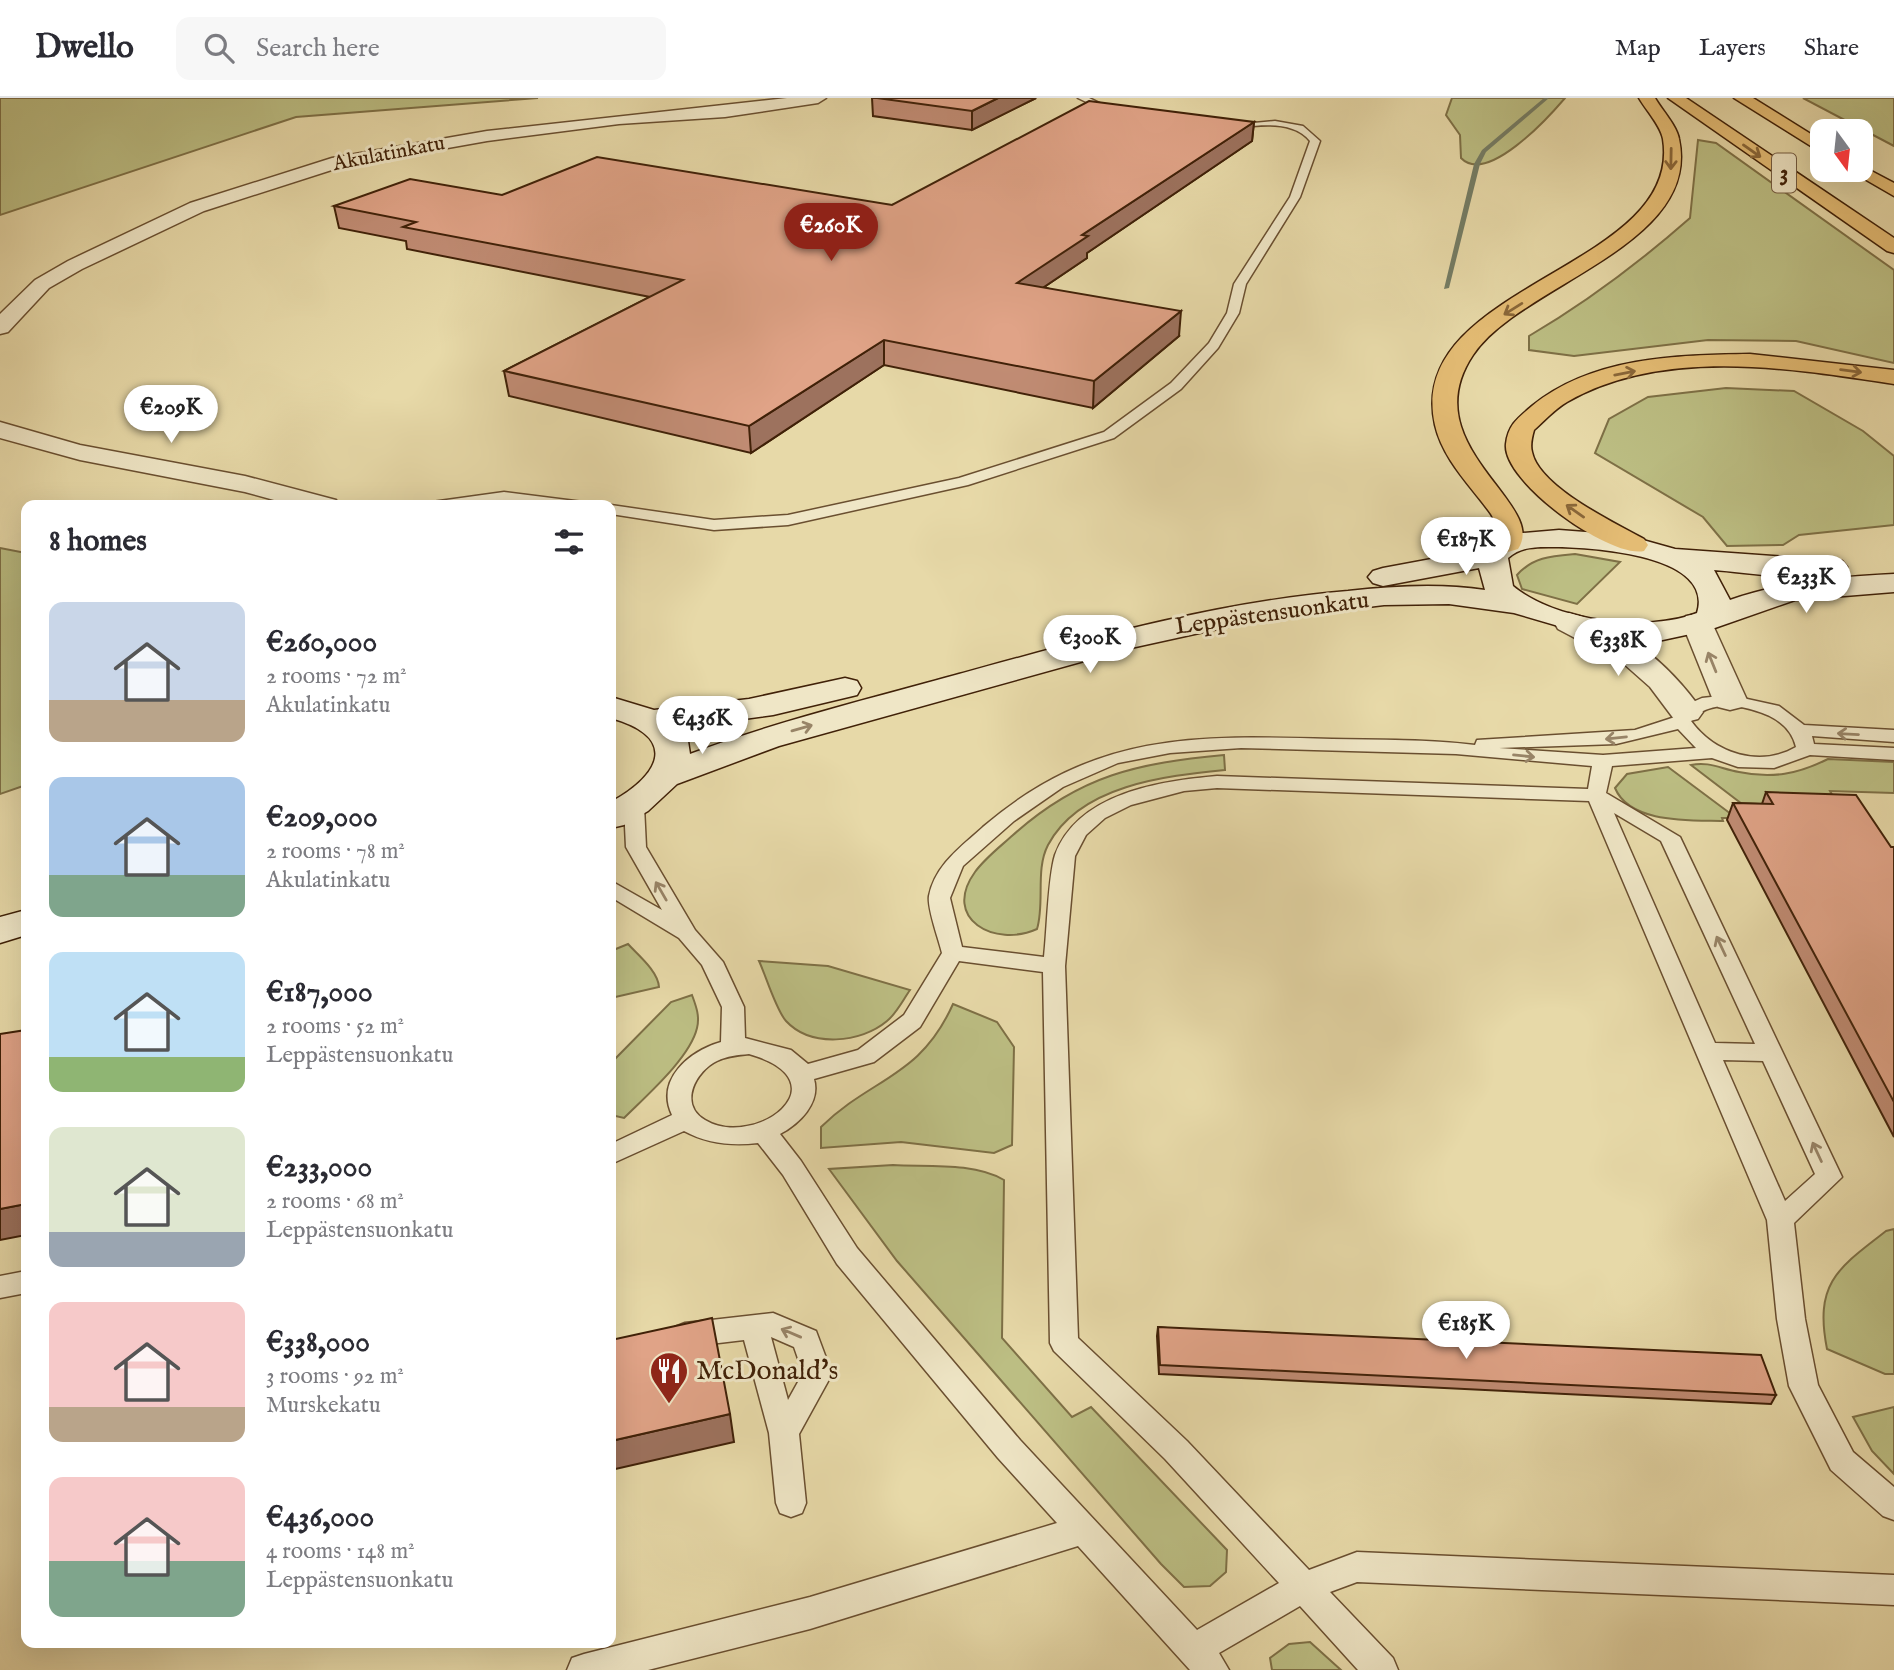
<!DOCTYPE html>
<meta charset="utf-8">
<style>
body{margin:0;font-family:"IM FELL English",serif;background:#f7f7f7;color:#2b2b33;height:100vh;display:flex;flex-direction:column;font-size:26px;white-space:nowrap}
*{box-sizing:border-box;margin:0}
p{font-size:23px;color:#7c7c81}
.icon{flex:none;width:38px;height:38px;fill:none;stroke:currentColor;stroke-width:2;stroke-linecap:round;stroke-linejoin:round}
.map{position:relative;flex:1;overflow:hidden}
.details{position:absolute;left:21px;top:402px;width:595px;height:1148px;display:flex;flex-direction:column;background:#fff;border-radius:14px;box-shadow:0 7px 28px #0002}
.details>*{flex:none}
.needle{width:46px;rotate:165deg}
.tools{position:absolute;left:1810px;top:21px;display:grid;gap:14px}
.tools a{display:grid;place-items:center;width:63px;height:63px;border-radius:14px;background:#fff;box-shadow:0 7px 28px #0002;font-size:35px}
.price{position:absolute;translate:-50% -60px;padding:0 16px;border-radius:24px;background:#fff;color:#222;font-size:23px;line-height:46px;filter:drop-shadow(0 2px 4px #0008)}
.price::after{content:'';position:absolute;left:50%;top:42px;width:21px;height:16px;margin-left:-10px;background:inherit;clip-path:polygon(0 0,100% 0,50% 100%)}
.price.on{background:#8f2418;color:#fff}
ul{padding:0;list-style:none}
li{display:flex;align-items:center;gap:21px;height:175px;padding:0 28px}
li span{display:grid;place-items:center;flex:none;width:196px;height:140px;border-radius:14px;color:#555}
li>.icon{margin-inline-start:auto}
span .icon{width:84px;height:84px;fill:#fffc;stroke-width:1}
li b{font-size:30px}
h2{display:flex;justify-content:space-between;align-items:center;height:84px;padding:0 28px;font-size:30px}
header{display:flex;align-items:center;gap:42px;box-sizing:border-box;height:98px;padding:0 35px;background:#fff;border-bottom:2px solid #e1e1e2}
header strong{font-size:33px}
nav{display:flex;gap:38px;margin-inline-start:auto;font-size:24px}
.search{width:490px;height:63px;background:#f7f7f7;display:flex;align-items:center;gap:18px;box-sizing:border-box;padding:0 24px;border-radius:14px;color:#7c7c81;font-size:26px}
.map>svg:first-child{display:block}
.green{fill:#bcbe83;stroke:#7e7046;stroke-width:2}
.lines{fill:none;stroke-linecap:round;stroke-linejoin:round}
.stream{fill:#757d65;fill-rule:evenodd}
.service-casing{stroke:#6a4f30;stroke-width:3}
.minor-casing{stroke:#6a4f30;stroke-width:3}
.secondary-casing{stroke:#402108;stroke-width:3}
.motorway-casing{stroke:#402108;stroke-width:3}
.service{fill:#efe6c6;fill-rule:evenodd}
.minor{fill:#efe6c6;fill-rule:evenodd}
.secondary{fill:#efe6c6;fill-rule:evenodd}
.motorway{fill:#e4bc74;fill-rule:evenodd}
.wall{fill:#c18c74;stroke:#402108;stroke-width:2}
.shaded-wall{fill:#9d725e;stroke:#402108;stroke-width:2}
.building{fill:#e0a387;stroke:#402108;stroke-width:2}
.oneway{stroke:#8a6739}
.oneway2{stroke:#988467}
.labels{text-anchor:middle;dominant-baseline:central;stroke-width:6;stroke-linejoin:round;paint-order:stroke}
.far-street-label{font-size:21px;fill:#402108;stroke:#efe6c6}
.shield{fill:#efe6c6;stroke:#745c41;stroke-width:2}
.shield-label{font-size:23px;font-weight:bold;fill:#402108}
.street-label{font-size:24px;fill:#402108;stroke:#efe6c6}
.near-poi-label{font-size:28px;fill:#402108;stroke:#efe6c6;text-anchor:start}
</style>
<header>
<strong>Dwello</strong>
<div class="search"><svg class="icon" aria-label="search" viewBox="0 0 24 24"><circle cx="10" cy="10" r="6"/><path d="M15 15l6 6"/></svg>Search here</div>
<nav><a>Map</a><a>Layers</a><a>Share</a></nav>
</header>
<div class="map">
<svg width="1894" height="1572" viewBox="0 0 1894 1572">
<rect width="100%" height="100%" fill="#e7d9a8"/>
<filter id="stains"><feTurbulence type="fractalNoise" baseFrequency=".00286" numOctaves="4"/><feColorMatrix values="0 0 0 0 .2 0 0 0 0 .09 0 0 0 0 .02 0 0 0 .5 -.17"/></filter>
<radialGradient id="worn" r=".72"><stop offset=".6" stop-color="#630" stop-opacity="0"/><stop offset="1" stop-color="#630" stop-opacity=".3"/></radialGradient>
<g class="green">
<path d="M0 0H538L296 19 0 117Z"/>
<path d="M1452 0H1565C1548 20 1487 87 1461 60L1460 37 1446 17Z"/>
<path d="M1803 0H1894V48Z"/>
<path d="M1698 42 1716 45 1894 172V265L1796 243 1708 242 1574 258 1529 252V238C1587 204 1640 164 1690 120Z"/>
<path d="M1726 290 1794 293 1863 333 1894 358V427L1799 437 1783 447 1727 448 1703 419 1595 355 1609 321 1648 299Z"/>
<path d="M0 450 26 455V687L0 696Z"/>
<path d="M1575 456 1620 464 1577 506 1522 491 1517 477C1533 459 1552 458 1575 456Z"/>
<path d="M1224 657 1225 672C1165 678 1080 687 1048 747 1035 772 1045 805 1037 831 995 850 941 821 975 774 985 760 1001 748 1013 737 1080 677 1138 665 1224 657Z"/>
<path d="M1828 661 1894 664V695L1830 693 1840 711 1746 709 1691 667C1709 663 1721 671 1739 674 1772 681 1798 676 1828 661Z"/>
<path d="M1668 669 1731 716 1732 720H1722L1723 723C1691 722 1630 726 1615 690L1627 676Z"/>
<path d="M628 846C638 857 658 873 659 889L611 900V853Z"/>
<path d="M759 863 828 868 910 892C903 902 896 916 887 923 861 945 811 950 786 923 776 912 766 878 759 863Z"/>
<path d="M692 897C696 908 700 918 697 930 690 960 646 998 624 1020L611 1017V965L671 904Z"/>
<path d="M953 906 997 924 1014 949 1012 1047 994 1055 901 1044 821 1050V1029C872 979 920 980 953 906Z"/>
<path d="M893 1067C926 1069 974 1064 1004 1082L1002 1240 1072 1319 1091 1309 1227 1452 1226 1474 1210 1488 1184 1489 1161 1466 897 1163 829 1071Z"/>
<path d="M1894 1131V1276H1885L1827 1251C1814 1185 1838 1170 1886 1133Z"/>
<path d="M1894 1309V1376L1872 1353 1853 1319Z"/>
<path d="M1310 1544 1341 1572H1272L1270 1560 1289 1546Z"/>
</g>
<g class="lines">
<path class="stream" d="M1544 0H1549L1486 54 1480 66 1449 190 1444 191 1474 66 1482 52Z"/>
<defs>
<g id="service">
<path d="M1078 0H1089L1118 14 1111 16Z"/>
<path d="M1275 23 1303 28 1320 43 1300 99 1246 186 1239 215 1218 250 1181 291 1114 340 968 387 788 427 714 432 611 416V407L714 422 788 417 959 380 1104 334 1171 285 1209 245 1227 215 1234 186 1290 99 1310 43C1292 20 1251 28 1226 31L1222 28Z"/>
<path d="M504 394 583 404 590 408H546L504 402 466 408H425L432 404Z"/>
<path d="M1729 597 1779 608 1804 627 1894 632V644L1812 638 1814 646 1894 650V662L1810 657 1774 670 1738 669 1712 660 1612 668 1606 695 1680 739 1842 1079 1794 1125 1805 1221 1818 1287 1853 1354 1894 1389V1422L1883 1418 1831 1372 1789 1288 1777 1221 1767 1122 1589 703 1217 690 1184 693 1131 707 1105 720 1086 737 1075 758 1065 868 1078 1240 1187 1343 1309 1472 1357 1454 1894 1477V1507L1357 1484 1330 1494 1393 1560 1398 1572H1358L1300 1508 1219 1555 1229 1572H1190L1078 1448 810 1531 648 1572H567L572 1560 584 1556 810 1499 1057 1425 998 1360 837 1166 783 1077 758 1045C732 1048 708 1046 684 1033L611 1066V1046L672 1017C655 981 690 953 721 944L722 909 702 867 679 840 611 799V783L662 812 626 749 624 708 627 704 634 702 644 708 646 749 695 832 723 864 744 909 745 940 791 952 808 966 858 952 904 917 942 855C939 842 927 810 929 798 935 767 961 749 983 729 1094 634 1194 637 1332 641 1380 642 1428 641 1475 647L1477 642 1635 632 1675 619 1686 607 1702 600ZM1729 607C1756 611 1789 619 1796 649 1760 670 1715 656 1691 623 1702 610 1713 609 1729 607ZM1678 631 1696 650 1603 657 1499 650 1616 646ZM1241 650 1456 656 1592 668 1588 691 1217 678C1160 683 1078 695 1055 757 1048 779 1047 834 1044 859L962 849 950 800 963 768 1014 723 1063 689 1118 665 1170 655ZM1614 715 1661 743 1755 946 1715 945ZM959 863 1043 874 1050 1245 1054 1253 1165 1361 1279 1485 1197 1532 1020 1342 857 1150 801 1063 780 1036C799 1026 821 1005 814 981L874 964 920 929ZM749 956C846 984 755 1052 705 1022 678 1006 696 973 717 963 727 958 738 957 749 956ZM1723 962 1763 963 1815 1076 1785 1103Z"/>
<path d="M26 1173V1195L0 1200V1178Z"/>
<path d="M773 1215 816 1233 832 1276 799 1336 806 1405 802 1415 791 1419 780 1415 776 1405 769 1335 744 1242 685 1249 675 1245 671 1237 675 1229 685 1225ZM771 1239 794 1249 803 1275 788 1302Z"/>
</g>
<g id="minor">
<path d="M787 0H826L818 5 725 19 619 26 487 43 341 69 204 113 82 171 49 190 8 234 0 236V216L35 182 68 163 190 105 332 60 487 33Z"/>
<path d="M0 324 80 347 245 378 336 402 340 408H296L245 394 80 362 0 340Z"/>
<path d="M1569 515C1626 529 1670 567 1703 614L1698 621 1686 624 1674 621 1650 589 1624 566 1558 531 1554 524 1558 517Z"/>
<path d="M1697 516 1708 518 1712 525 1747 602 1742 609 1730 612 1718 609 1713 602 1682 525 1686 518Z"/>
</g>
<g id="secondary">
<path d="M1559 432 1625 437 1675 451 1842 463 1847 469 1842 475C1802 485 1754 475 1714 472L1730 502C1785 483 1837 479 1894 476V494L1795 502 1709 532 1658 543 1596 539 1514 515 1449 506 1384 507 1254 523 1131 550 779 648 677 686 648 713 624 727 611 730V704C662 676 678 639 611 620V599L654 612 749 601 845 580 857 583 861 590 857 597 773 617 678 630 688 643 690 656C778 623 869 601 959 576 1087 541 1216 504 1348 493 1393 488 1440 485 1485 492L1479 470 1383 488 1373 485 1368 479 1373 473 1383 470 1485 451 1499 440 1511 436ZM1559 449C1595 450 1715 457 1697 515 1647 535 1554 523 1513 488L1508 460C1523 447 1541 449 1559 449Z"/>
<path d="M26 812V837L0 845V819Z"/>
</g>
<g id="motorway">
<path d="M1639 0H1655C1662 12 1677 28 1679 41 1702 148 1520 186 1473 257 1412 348 1549 406 1518 451L1508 454 1498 451C1490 440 1499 427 1491 416 1471 388 1443 362 1435 327 1403 186 1684 171 1663 41 1661 28 1646 12 1639 0Z"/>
<path d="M1668 0H1686L1894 140V155L1887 153Z"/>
<path d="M1734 0H1753L1822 43V55Z"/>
<path d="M1860 67 1894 85V98L1849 72H1860Z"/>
<path d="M1750 256 1894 272V286C1790 270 1663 249 1567 304 1555 311 1544 323 1534 332 1532 339 1530 347 1532 354 1539 389 1615 425 1644 441L1648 447 1644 453C1611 461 1502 384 1506 346 1508 327 1518 320 1532 308 1592 259 1676 257 1750 256Z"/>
</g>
</defs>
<use href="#service" class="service-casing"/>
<use href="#minor" class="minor-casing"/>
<use href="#secondary" class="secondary-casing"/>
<use href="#motorway" class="motorway-casing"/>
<use href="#service" class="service"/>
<use href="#minor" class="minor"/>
<use href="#secondary" class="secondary"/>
<use href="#motorway" class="motorway"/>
</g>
<g class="wall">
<path d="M872 0H1036L972 32 873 18Z"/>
<path d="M1254 24 1252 43 1087 155V160L1044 189 1179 238 1093 310 884 267 751 355 509 298 504 273 650 199 407 151 406 143 339 130 334 108 502 97 892 107Z"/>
<path d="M1766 694 1891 749H1894V1039L1727 722 1733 705 1762 706Z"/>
<path d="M1158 1229 1776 1297 1771 1306 1159 1276 1157 1238Z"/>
</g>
<g class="shaded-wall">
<path d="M998 0H1036L972 32V13Z"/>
<path d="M1254 24 1252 43 1087 155V160L1016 208 1017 185 1082 137Z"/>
<path d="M1181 213 1179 238 1093 310 1094 283Z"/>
<path d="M884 242V267L751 355 749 328Z"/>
<path d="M26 1106V1137L0 1142V1111Z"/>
<path d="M730 1316 734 1344 611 1372V1343Z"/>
</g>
<g class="building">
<path d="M877 0H998L972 13Z"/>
<path d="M1089 3 1254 24 1082 137 1088 138 1017 185 1181 213 1094 283 884 242 749 328 504 273 683 182 403 129 416 124 334 108 410 81 502 97 597 59 892 107Z"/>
<path d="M1766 694 1856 697 1891 749H1894V1004L1733 705 1773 706Z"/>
<path d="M26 932V1106L0 1111V936Z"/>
<path d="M712 1220 730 1316 611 1343V1242Z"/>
<path d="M1158 1229 1761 1257 1776 1297 1160 1267Z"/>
</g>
<defs><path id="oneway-shaft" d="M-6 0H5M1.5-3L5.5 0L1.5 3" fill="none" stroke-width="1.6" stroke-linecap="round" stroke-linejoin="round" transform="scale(1.75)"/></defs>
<g class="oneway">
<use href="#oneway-shaft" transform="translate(1752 53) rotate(35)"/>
<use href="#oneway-shaft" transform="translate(1671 61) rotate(91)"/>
<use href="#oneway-shaft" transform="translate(1513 211) rotate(148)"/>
<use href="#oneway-shaft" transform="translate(1851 273) rotate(7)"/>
<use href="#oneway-shaft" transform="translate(1625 275) rotate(-11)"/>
<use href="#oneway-shaft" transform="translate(1575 413) rotate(-145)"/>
</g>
<g class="oneway2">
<use href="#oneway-shaft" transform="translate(1712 564) rotate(-112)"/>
<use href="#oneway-shaft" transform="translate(802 630) rotate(-16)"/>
<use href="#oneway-shaft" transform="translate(1848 636) rotate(-177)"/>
<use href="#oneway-shaft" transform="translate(1616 640) rotate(174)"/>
<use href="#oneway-shaft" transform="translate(1524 658) rotate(6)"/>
<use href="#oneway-shaft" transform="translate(661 793) rotate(-120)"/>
<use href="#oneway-shaft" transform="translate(1721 848) rotate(-115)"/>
<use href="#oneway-shaft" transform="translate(1817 1054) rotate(-115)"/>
<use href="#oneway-shaft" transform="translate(791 1235) rotate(-157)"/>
</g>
<defs>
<symbol id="restaurant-pin" viewBox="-11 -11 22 30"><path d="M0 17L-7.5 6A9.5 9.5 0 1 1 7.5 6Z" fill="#8f2418" stroke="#efe6c6"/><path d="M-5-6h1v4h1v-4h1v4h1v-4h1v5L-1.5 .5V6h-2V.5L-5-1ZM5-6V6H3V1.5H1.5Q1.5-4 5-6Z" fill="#fff"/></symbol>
</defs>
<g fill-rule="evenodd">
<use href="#restaurant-pin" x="647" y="1251" width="44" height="60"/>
</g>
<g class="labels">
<g class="far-street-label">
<text transform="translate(389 56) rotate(-11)">Akulatinkatu</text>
</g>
<rect class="shield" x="1772" y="55.5" width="24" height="39" rx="5"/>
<g class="shield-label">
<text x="1784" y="75">3</text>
</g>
<g class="street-label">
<text transform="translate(1272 516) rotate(-8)">Leppästensuonkatu</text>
</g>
<g class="near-poi-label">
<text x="696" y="1273">McDonald's</text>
</g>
</g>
<rect width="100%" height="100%" filter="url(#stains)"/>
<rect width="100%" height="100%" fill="url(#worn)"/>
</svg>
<div class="tools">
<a><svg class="needle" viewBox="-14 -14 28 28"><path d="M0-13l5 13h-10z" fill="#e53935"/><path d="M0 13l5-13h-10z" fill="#7c7c81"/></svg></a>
</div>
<b class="price on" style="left:831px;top:165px">€260K</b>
<b class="price" style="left:171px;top:347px">€209K</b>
<b class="price" style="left:1466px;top:479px">€187K</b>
<b class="price" style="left:1806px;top:517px">€233K</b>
<b class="price" style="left:1090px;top:577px">€300K</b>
<b class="price" style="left:1618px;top:580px">€338K</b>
<b class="price" style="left:702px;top:658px">€436K</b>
<b class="price" style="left:1466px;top:1263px">€185K</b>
<section class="details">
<h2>8 homes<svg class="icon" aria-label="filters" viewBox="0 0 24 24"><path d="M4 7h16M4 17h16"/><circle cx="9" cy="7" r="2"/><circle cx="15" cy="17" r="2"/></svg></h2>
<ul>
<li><span style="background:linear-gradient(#c9d6e8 70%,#b9a48a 0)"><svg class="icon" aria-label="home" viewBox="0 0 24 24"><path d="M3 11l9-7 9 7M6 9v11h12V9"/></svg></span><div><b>€260,000</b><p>2 rooms · 72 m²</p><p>Akulatinkatu</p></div></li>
<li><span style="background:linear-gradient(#a9c7e8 70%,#7fa58c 0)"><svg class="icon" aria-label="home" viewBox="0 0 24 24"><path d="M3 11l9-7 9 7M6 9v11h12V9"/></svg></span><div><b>€209,000</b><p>2 rooms · 78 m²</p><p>Akulatinkatu</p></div></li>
<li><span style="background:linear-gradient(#bfe0f5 75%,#8fb573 0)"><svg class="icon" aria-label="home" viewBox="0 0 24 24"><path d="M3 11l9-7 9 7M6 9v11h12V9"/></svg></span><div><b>€187,000</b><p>2 rooms · 52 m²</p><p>Leppästensuonkatu</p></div></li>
<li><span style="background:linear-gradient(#dfe7d0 75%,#9aa5b1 0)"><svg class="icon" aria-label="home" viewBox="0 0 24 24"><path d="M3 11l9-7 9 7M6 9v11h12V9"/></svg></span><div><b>€233,000</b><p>2 rooms · 68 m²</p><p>Leppästensuonkatu</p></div></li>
<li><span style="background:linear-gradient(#f6c9c9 75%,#b9a48a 0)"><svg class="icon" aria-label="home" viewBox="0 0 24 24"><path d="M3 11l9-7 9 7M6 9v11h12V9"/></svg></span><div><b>€338,000</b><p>3 rooms · 92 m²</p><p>Murskekatu</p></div></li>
<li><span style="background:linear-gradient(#f6c9c9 60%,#7fa58c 0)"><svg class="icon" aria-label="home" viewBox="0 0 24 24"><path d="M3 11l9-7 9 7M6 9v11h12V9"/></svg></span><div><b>€436,000</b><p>4 rooms · 148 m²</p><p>Leppästensuonkatu</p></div></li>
</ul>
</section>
</div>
